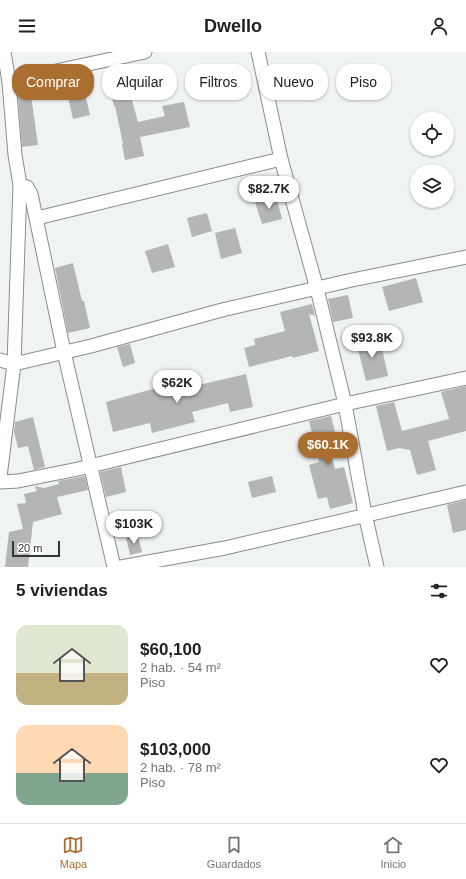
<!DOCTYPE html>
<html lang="es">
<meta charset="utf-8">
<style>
body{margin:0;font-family:Helvetica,sans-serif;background:#f2f2f2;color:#202124;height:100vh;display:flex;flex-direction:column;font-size:15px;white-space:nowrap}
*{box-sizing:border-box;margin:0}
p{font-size:13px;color:#757577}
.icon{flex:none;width:22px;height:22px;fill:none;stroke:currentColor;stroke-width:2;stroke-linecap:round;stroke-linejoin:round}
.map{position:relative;height:515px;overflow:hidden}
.side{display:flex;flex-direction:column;background:#fff;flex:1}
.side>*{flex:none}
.hud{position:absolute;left:12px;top:12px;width:442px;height:36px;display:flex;gap:8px}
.tools{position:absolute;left:410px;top:60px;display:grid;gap:8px}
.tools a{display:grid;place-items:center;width:44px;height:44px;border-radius:50%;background:#fff;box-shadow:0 1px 3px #0004;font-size:20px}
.scale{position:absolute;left:12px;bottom:10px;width:48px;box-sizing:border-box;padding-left:4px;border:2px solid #343635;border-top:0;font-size:11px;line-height:14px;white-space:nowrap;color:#343635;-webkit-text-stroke:3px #fff;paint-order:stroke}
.price{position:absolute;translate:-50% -34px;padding:0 9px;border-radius:14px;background:#fff;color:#222;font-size:13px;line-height:26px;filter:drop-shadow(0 1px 2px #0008)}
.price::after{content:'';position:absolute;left:50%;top:24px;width:12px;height:9px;margin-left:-6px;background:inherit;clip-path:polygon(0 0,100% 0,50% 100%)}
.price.selected{background:#aa6e30;color:#fff}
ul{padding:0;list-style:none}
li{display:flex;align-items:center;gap:12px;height:100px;padding:0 16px}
li span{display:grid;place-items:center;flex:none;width:112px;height:80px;border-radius:12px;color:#555}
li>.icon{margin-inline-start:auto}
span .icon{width:48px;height:48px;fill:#fffc;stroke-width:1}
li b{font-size:17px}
h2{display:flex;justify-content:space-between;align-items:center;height:48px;padding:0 16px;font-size:17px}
.pill{padding:0 14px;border-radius:16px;background:#fff;box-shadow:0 1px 3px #0004;font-size:14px;line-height:36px}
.pill.selected{background:#aa6e30;color:#fff}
header{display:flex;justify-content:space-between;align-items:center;height:52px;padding:0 16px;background:#fff;font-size:18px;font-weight:800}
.tab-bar{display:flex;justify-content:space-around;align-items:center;height:56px;border-top:1px solid #e0e0e0;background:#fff;font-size:11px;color:#757577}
.tab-bar a{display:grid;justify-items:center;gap:2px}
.tab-bar .selected{color:#aa6e30}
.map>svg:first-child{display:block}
.building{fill:#b3b6b4}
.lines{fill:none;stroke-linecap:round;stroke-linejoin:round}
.street-casing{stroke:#8a8d8c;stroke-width:15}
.street{stroke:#fff;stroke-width:13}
</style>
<header><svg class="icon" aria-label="menu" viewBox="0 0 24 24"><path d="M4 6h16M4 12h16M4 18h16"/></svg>Dwello<svg class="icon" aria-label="person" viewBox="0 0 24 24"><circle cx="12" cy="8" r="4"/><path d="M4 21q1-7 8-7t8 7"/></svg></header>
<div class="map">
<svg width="466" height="515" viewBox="0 0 466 515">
<rect width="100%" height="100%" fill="#eff3f2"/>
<g class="building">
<path d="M125 23 138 70 165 64 162 54 184 50 190 75 140 85 144 104 125 108 122 92H123L115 54H114L107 28Z"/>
<path d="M83 33 90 63 73 67 66 37Z"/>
<path d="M31 43 38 93 22 95 18 45Z"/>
<path d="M276 144 282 167 262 172 255 150Z"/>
<path d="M207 161 212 179 192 185 187 166Z"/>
<path d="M235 176 242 201 221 207 215 181Z"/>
<path d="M168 192 175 215 152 221 145 199Z"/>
<path d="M73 211 82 249H84L90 276 68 281 55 216Z"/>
<path d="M416 226 423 250 389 259 382 235Z"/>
<path d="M348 243 353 266 333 270 328 247Z"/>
<path d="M312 252 315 264 309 262 319 299 293 306 292 304 249 315 244 296 255 293 254 287 285 279 280 260Z"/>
<path d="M377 284 380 297 382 296 388 324 366 329 356 289Z"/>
<path d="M130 292 135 311 123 315 117 295Z"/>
<path d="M246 322 253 355 230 360 228 351 192 360 195 370 152 381 150 371 113 380 106 350 174 331 175 335 198 329 199 333Z"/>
<path d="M466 334V379L428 389 436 418 417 423 410 398 399 396 387 399 376 354 394 350 402 379 449 367 441 340Z"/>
<path d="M331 364 338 391 329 394 335 417 344 415 353 451 330 457 327 445 318 447 309 413 319 410 309 369Z"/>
<path d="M33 365 45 415 34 418 28 394 18 396 14 380 15 370Z"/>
<path d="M121 415 126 440 106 445 100 420Z"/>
<path d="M85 424 88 438 57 445 62 462 33 470 28 515H5L9 480 23 477 17 452 26 451 24 442 37 439 35 434 44 436 59 432 58 429Z"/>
<path d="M272 424 276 440 252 446 248 430Z"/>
<path d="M466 448V478L453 481 447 453Z"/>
<path d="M138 483 142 500 130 503 126 486Z"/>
</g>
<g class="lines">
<defs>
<g id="street">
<path d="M258 0 281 107 317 237 345 352 365 462 377 515"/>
<path d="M9 30 65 17 145 0"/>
<path d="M20 133 27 135 31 142 64 300 114 515"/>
<path d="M37 166 281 107"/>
<path d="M0 308 14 312 91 294 222 258 352 228 466 205"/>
<path d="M0 425 14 312 20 133 15 103 9 30 4 0"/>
<path d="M0 430 18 429 78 417 345 352 466 326"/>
<path d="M121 515 225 496 466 440"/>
</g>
</defs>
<use href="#street" class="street-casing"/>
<use href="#street" class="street"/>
</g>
</svg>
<div class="tools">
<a><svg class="icon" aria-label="locate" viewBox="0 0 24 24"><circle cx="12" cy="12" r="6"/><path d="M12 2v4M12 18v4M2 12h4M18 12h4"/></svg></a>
<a><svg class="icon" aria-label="layers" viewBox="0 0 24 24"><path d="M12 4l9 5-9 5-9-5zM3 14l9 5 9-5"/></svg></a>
</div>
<div class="scale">20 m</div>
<b class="price" style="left:269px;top:158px">$82.7K</b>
<b class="price" style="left:372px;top:307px">$93.8K</b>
<b class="price" style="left:177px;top:352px">$62K</b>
<b class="price selected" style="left:328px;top:414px">$60.1K</b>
<b class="price" style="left:134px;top:493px">$103K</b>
<div class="hud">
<a class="pill selected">Comprar</a>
<a class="pill">Alquilar</a>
<a class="pill">Filtros</a>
<a class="pill">Nuevo</a>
<a class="pill">Piso</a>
</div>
</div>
<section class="side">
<h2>5 viviendas<svg class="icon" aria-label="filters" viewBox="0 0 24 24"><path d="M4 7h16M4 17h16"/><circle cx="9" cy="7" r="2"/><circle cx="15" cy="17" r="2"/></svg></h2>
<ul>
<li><span style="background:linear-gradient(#dfe7d0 60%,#c2b280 0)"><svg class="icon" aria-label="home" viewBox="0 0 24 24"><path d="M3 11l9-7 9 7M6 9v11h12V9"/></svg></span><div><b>$60,100</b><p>2 hab. · 54 m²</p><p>Piso</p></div><svg class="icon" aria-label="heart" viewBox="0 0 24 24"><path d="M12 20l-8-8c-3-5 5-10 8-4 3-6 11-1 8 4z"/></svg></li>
<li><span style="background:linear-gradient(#ffd9b3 60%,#7fa58c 0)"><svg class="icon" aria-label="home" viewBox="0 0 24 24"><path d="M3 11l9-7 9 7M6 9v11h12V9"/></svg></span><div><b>$103,000</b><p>2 hab. · 78 m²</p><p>Piso</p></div><svg class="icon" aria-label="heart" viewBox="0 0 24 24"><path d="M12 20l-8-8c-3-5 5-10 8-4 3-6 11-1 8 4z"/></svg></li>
</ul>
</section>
<nav class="tab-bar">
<a class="selected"><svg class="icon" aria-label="map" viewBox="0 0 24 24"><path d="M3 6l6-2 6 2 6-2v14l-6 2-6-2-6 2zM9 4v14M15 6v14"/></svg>Mapa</a>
<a><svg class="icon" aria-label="saved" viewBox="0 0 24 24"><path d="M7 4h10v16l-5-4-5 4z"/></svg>Guardados</a>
<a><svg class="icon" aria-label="home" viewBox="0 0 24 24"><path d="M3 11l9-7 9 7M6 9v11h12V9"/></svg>Inicio</a>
</nav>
